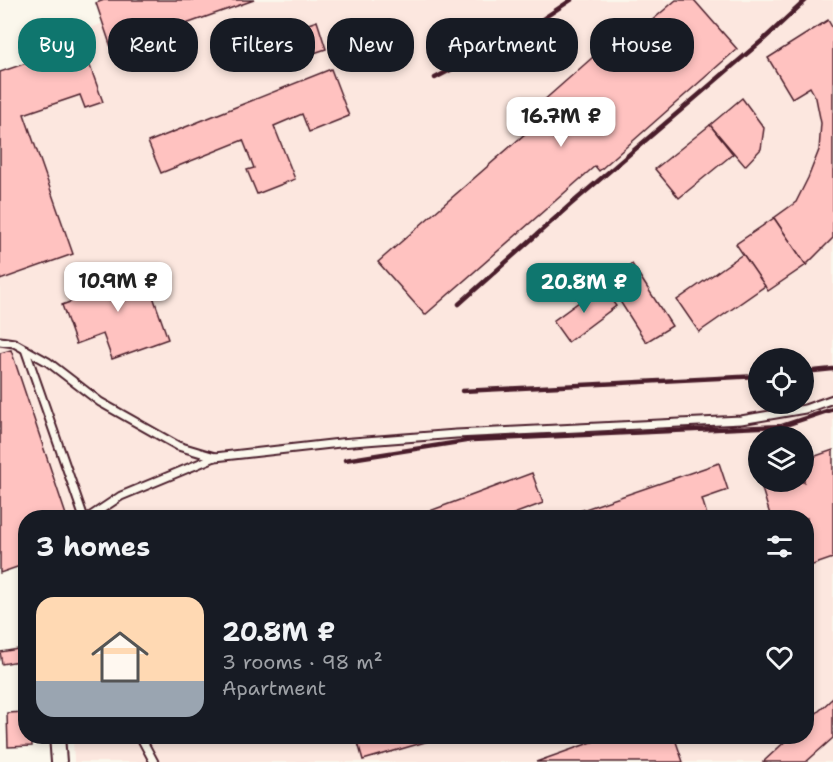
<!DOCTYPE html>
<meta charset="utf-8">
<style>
body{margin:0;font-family:"Shantell Sans",sans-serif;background:#20242c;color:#f1f3f6;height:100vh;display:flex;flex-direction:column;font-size:22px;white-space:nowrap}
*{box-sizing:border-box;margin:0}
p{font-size:20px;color:#9ea1a6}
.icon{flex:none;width:33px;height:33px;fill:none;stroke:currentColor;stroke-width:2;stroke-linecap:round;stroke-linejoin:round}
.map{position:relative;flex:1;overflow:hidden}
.sheet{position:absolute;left:18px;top:510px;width:796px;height:234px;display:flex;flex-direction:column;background:#171b24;border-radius:24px;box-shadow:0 3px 9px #0003}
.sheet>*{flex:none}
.hud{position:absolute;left:18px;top:18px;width:798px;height:54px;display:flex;gap:12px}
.controls{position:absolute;left:748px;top:348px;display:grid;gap:12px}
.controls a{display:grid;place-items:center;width:66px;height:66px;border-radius:50%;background:#171b24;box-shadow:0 3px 9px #0003;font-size:30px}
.price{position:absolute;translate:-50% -51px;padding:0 14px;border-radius:12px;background:#fff;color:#222;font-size:20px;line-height:39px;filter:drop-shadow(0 2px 3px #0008)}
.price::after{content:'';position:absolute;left:50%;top:36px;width:18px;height:14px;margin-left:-9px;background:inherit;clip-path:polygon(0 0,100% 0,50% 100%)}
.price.active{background:#0f766e;color:#fff}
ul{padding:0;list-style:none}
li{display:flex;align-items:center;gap:18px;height:150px;padding:0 18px}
li span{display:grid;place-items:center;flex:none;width:168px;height:120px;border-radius:18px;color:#555}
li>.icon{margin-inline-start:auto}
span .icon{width:72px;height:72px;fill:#fffc;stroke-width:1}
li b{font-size:26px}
h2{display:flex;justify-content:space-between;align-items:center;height:72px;padding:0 18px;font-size:26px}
.pill{padding:0 21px;border-radius:24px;background:#171b24;box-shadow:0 3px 9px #0003;font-size:21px;line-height:54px}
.pill.active{background:#0f766e;color:#fff}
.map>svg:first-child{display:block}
.built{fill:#fce7df;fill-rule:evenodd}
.building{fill:#ffc2c0;stroke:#4a1f2b;stroke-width:1.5}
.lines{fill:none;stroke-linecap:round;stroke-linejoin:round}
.lane-casing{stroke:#4a1f2b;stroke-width:11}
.street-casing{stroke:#4a1f2b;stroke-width:18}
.lane{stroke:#fbf7ec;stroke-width:7}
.street{stroke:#fbf7ec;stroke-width:14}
.rail{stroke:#4a1f2b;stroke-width:4.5}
</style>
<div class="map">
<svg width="833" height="762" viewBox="0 0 833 762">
<rect width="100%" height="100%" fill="#fbf7ec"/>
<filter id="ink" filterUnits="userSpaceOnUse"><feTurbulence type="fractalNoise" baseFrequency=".0167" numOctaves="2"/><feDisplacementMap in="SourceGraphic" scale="12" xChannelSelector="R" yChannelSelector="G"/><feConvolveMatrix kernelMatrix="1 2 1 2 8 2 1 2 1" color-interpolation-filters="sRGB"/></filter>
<g filter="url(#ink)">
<path class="built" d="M104 0H833V762H74L73 736H807V518H26L0 573V72L87 42 84 31 103 23 96 3ZM759 358H804V404H759ZM759 436H804V482H759Z"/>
<g class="building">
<path d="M104 0H254L112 50 96 3Z"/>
<path d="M676 0H694L737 49 599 171 595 166 425 315 378 262 550 112 542 102 636 19 643 28Z"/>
<path d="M828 20 833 29V238L806 265 774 218 796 202 808 178 819 150 821 123 816 98 810 87 792 98 768 58Z"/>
<path d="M317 21 326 49 263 70 254 43Z"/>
<path d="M82 44 103 102 85 108 80 95 24 114 73 254 0 280V72Z"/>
<path d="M331 69 349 116 309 132 302 114 274 126 295 179 257 194 247 170 254 168 243 140 161 173 148 142Z"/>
<path d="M742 98 764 128 761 149 745 166 710 125Z"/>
<path d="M710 125 733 154 679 198 655 169Z"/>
<path d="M774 218 806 265 768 291 736 244Z"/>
<path d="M743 254 765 286 699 332 677 300Z"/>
<path d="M632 264 672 326 646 342 607 281Z"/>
<path d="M142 265 168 339 112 359 103 334 76 344 62 305 91 294 87 284Z"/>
<path d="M601 286 616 306 568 342 553 321Z"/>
<path d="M11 350 67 518H26V564L0 573V353Z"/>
<path d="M833 450V558L807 567V518H771L760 482H804V460Z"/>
<path d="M719 463 728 490 702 499 708 518H559Z"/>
<path d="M532 473 543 503 503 518H411Z"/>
<path d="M24 648 25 660 2 664 0 652Z"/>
<path d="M833 698V738L806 762H763L791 736H807V722Z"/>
<path d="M26 712V736H32V746L8 747 7 713Z"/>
<path d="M356 736H446L363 760Z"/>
<path d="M609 736H674L683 762H536Z"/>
</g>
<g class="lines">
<defs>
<g id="lane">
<path d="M0 341 14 343 48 362 100 402 178 446 215 457 340 443 456 434 741 420 805 409 833 399"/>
<path d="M25 349 84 518"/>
<path d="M88 518 121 496 215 457"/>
<path d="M140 736 154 762"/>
</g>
<path id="street" d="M57 736 59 762"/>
</defs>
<use href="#lane" class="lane-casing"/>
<use href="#street" class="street-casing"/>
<use href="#lane" class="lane"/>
<use href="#street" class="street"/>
<g class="rail">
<path d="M435 78 520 34 571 0"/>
<path d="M459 304 570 205 764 39 806 0"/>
<path d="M804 372 833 369"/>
<path d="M462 391 759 376"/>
<path d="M345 460 472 440 782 426 833 409"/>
</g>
</g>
</g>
</svg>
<div class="controls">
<a><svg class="icon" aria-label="locate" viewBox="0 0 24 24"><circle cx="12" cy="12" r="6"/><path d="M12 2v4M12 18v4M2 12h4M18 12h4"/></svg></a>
<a><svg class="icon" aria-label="layers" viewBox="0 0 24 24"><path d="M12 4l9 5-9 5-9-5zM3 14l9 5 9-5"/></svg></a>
</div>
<b class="price" style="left:561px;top:148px">16.7M ₽</b>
<b class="price" style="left:118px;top:313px">10.9M ₽</b>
<b class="price active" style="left:584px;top:314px">20.8M ₽</b>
<div class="hud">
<a class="pill active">Buy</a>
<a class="pill">Rent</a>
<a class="pill">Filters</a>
<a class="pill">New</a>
<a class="pill">Apartment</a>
<a class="pill">House</a>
</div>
<section class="sheet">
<h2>3 homes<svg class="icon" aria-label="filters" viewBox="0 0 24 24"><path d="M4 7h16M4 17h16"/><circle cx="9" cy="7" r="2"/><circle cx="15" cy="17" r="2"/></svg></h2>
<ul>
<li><span style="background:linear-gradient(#ffd9b3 70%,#9aa5b1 0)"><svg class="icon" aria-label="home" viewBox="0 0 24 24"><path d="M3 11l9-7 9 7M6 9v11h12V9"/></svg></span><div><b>20.8M ₽</b><p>3 rooms · 98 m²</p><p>Apartment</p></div><svg class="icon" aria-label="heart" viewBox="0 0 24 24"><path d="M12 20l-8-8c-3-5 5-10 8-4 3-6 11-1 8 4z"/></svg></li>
</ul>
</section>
</div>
